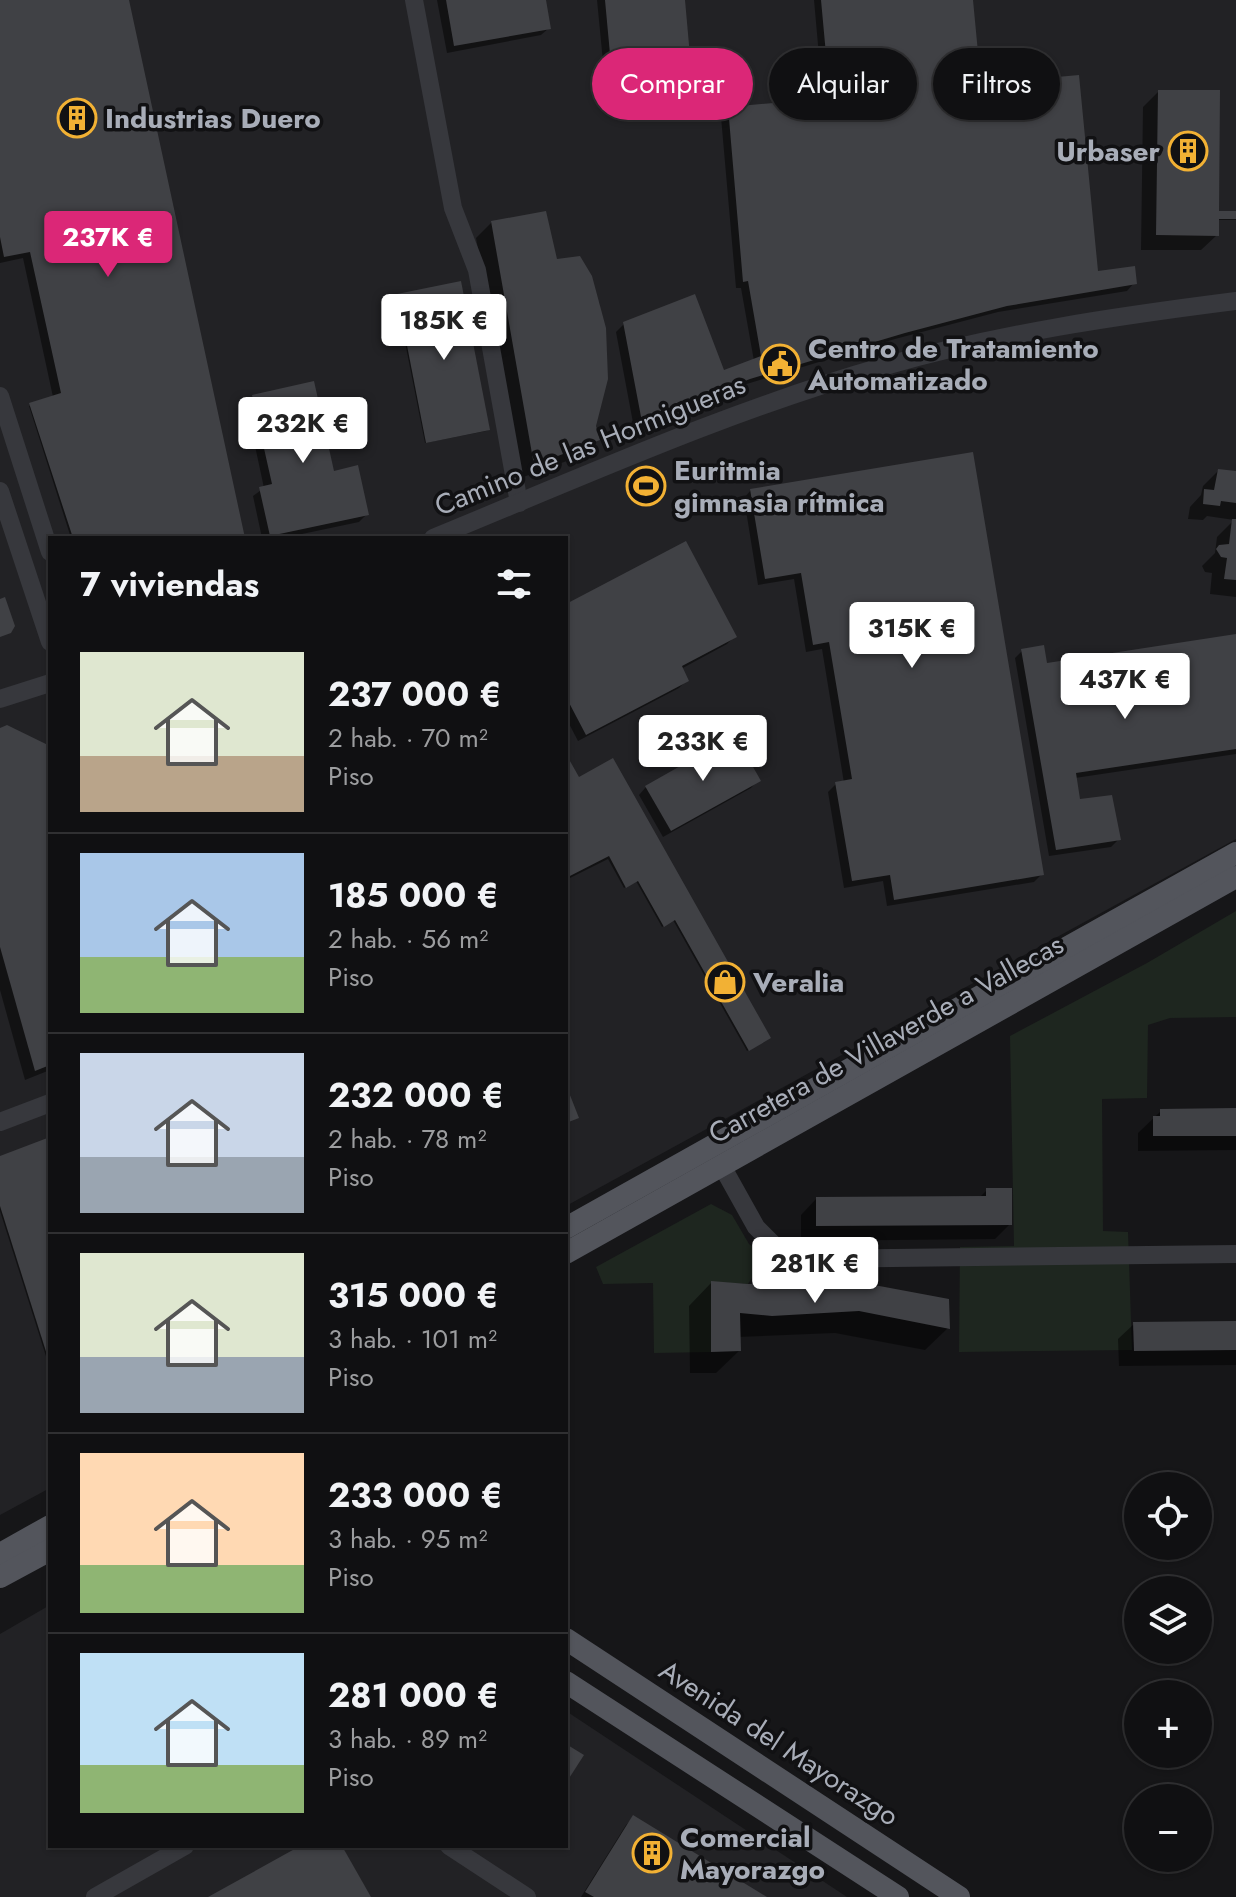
<!DOCTYPE html>
<html lang="es">
<meta charset="utf-8">
<style>
body{margin:0;font-family:Jost,sans-serif;background:#1e1e20;color:#f1f3f6;height:100vh;display:flex;flex-direction:column;font-size:30px;white-space:nowrap}
*{box-sizing:border-box;margin:0}
p{font-size:26px;color:#9c9d9f}
.icon{flex:none;width:44px;height:44px;fill:none;stroke:currentColor;stroke-width:2;stroke-linecap:round;stroke-linejoin:round}
.map{position:relative;flex:1;overflow:hidden}
.drawer{position:absolute;left:48px;top:536px;width:520px;height:1312px;display:flex;flex-direction:column;background:#101012;border-radius:0px;box-shadow:0 2px 6px #0004,0 0 0 2px #303032}
.drawer>*{flex:none}
.banner{position:absolute;left:592px;top:48px;width:524px;height:72px;display:flex;gap:16px}
.tools{position:absolute;left:1124px;top:1472px;display:grid;gap:16px}
.tools a{display:grid;place-items:center;width:88px;height:88px;border-radius:50%;background:#101012;box-shadow:0 2px 6px #0004,0 0 0 2px #303032;font-size:40px}
.price{position:absolute;translate:-50% -68px;padding:0 18px;border-radius:8px;background:#fff;color:#222;font-size:26px;line-height:52px;filter:drop-shadow(0 2px 4px #0008)}
.price::after{content:'';position:absolute;left:50%;top:48px;width:24px;height:18px;margin-left:-12px;background:inherit;clip-path:polygon(0 0,100% 0,50% 100%)}
.price.selected{background:#db2777;color:#fff}
ul{padding:0;list-style:none}
li{display:flex;align-items:center;gap:24px;height:200px;padding:0 32px}
li+li{border-top:2px solid #303032}
li span{display:grid;place-items:center;flex:none;width:224px;height:160px;border-radius:0px;color:#555}
li>.icon{margin-inline-start:auto}
span .icon{width:96px;height:96px;fill:#fffc;stroke-width:1}
li b{font-size:34px}
h2{display:flex;justify-content:space-between;align-items:center;height:96px;padding:0 32px;font-size:34px}
.tag{padding:0 28px;border-radius:36px;background:#101012;box-shadow:0 2px 6px #0004,0 0 0 2px #303032;font-size:28px;line-height:72px}
.tag.selected{background:#db2777;color:#fff}
.map>svg:first-child{display:block}
.built{fill:#222225}
.green{fill:#1e261f}
.shadow{fill:#0007}
.building{fill:#404145}
.lines{fill:none;stroke-linecap:round;stroke-linejoin:round}
.minor{stroke:#37383d;stroke-width:18}
.major{stroke:#53555c;stroke-width:22}
.labels{text-anchor:middle;dominant-baseline:central;stroke-width:7;stroke-linejoin:round;paint-order:stroke}
.poi-label{font-size:28px;font-weight:bold;fill:#a8adb8;stroke:#111113;text-anchor:start}
.street-label{font-size:28px;fill:#a8adb8;stroke:#111113}
</style>
<div class="map">
<svg width="1236" height="1897" viewBox="0 0 1236 1897">
<rect width="100%" height="100%" fill="#161618"/>
<g class="built">
<path d="M0 0H1236V839L566 1206V538H50V1488L0 1515Z"/>
<path d="M50 1605V1846H566V1711L847 1897H0V1634Z"/>
</g>
<g class="green">
<path d="M1236 911V1017L1170 1018 1148 1025 1147 1098 1102 1099 1103 1231 1128 1232 1132 1350 959 1352 960 1247 1014 1246 1010 1036 1147 963Z"/>
<path d="M711 1204 732 1215 749 1244 766 1257 748 1284 711 1282V1352L654 1353 653 1283 603 1284 596 1267Z"/>
</g>
<g class="shadow">
<path d="M0 0H127L243 538H71L29 406 53 397 23 258 0 263Z"/>
<path d="M437 0H544L549 28 541 35 447 53Z"/>
<path d="M597 0H683L688 56 681 63 604 72Z"/>
<path d="M814 0H971L979 87 1096 273 1134 283 1127 291 998 312 895 339 740 386 634 428 616 332 624 324 722 373 754 361 741 288H736L721 117 729 109 823 101Z"/>
<path d="M1158 92 1217 213H1236V220H1217V235L1201 250H1141L1143 107Z"/>
<path d="M492 222 599 302 607 355 606 379 594 427 598 439 583 455 518 479 476 238Z"/>
<path d="M398 295 488 430 486 431 425 443 396 297Z"/>
<path d="M253 397 332 473 367 514 359 522 283 538H262L253 496 264 488 246 404Z"/>
<path d="M1218 471 1236 473V597L1210 594 1212 573 1205 572 1202 566 1215 553 1217 537 1234 520 1207 516 1203 520 1188 519 1190 507 1201 495 1203 486Z"/>
<path d="M751 490 1042 874 1034 882 887 906 883 881 844 888 828 792 836 784 844 783 822 649 806 652 794 579 758 585 744 498Z"/>
<path d="M566 606 735 636 727 644 681 669 687 680 679 688 578 741 566 718Z"/>
<path d="M1236 636V754L1075 778 1078 801 1118 840 1111 847 1049 856 1015 658 1022 651 1046 666Z"/>
<path d="M0 730 50 749V1070L25 1080 0 990Z"/>
<path d="M566 758 578 780 767 1039 747 1051 673 920 662 927 636 881 624 888 608 859 566 880Z"/>
<path d="M758 780 751 788 663 837 639 795 646 787Z"/>
<path d="M1236 1110V1150L1138 1151V1133L1161 1111Z"/>
<path d="M50 1139V1369L0 1211V1158Z"/>
<path d="M987 1190 1010 1224 995 1239 801 1241V1215L816 1199 979 1198Z"/>
<path d="M711 1283 748 1286 948 1328 925 1350 835 1333 738 1337 739 1351 716 1373H690L689 1306Z"/>
<path d="M1236 1323V1365L1119 1366 1118 1339 1134 1324Z"/>
<path d="M633 1818 763 1897H581L626 1825Z"/>
</g>
<g class="building">
<path d="M0 0H129L245 538H73L29 403 61 393 30 252 4 257 0 237Z"/>
<path d="M446 0H546L551 29 454 46Z"/>
<path d="M605 0H685L690 56 611 65Z"/>
<path d="M821 0H973L981 84 1079 75 1098 271 1135 266 1137 284 1007 306 905 333 750 379 642 422 623 322 695 294 724 370 761 356 748 281 743 282 728 107 830 98Z"/>
<path d="M1158 90H1220L1219 211H1236V219H1219V236L1156 235Z"/>
<path d="M546 211 557 259 580 256 592 276 606 328 608 379 596 426 600 440 534 465 491 221Z"/>
<path d="M461 281 490 430 426 443 397 294Z"/>
<path d="M314 381 334 471 358 465 369 515 270 536 259 487 272 484 252 395Z"/>
<path d="M973 452 1044 875 894 900 890 875 852 881 835 782 852 779 829 642 813 645 801 573 765 579 750 489Z"/>
<path d="M1218 469 1236 471V503L1221 501 1220 506 1203 504 1204 489 1214 490Z"/>
<path d="M1232 519H1236V580L1224 579 1227 558 1221 557 1216 549 1219 545 1229 544Z"/>
<path d="M686 541 737 637 682 666 689 681 586 735 566 697V604Z"/>
<path d="M5 597 15 626 11 633 0 637V599Z"/>
<path d="M1236 634V749L1076 773 1080 799 1112 795 1121 840 1056 850 1021 649 1044 645 1047 663Z"/>
<path d="M7 725 50 746V1065L35 1071 0 947V728Z"/>
<path d="M735 735 761 781 671 831 645 786Z"/>
<path d="M566 754 579 777 613 758 771 1038 749 1051 675 920 664 927 638 881 626 888 609 856 566 878Z"/>
<path d="M566 1085 579 1118 566 1123Z"/>
<path d="M1236 1108V1136H1153V1116H1160V1109Z"/>
<path d="M50 1137V1361H49L0 1206V1156Z"/>
<path d="M986 1188H1012V1225L816 1226V1197L986 1196Z"/>
<path d="M711 1281 748 1284 858 1282 949 1299 950 1329 859 1311 772 1316 740 1313 741 1351 711 1352Z"/>
<path d="M1236 1321V1350L1134 1351 1133 1322Z"/>
<path d="M566 1744 584 1755 566 1783Z"/>
<path d="M633 1815 767 1897H594L585 1892Z"/>
<path d="M300 1846H342L371 1897H208Z"/>
</g>
<g class="lines">
<g class="minor">
<path d="M414 0 453 208 477 270 519 503"/>
<path d="M0 396 50 552"/>
<path d="M0 491 50 642"/>
<path d="M433 538C582 477 730 410 885 366 1000 333 1118 316 1236 301"/>
<path d="M0 699 50 683"/>
<path d="M0 1122 50 1103"/>
<path d="M722 1166 756 1227 777 1248 810 1259 1236 1254"/>
<path d="M449 1846 527 1897"/>
<path d="M95 1897 185 1846"/>
</g>
<g class="major">
<path d="M566 1228 1236 853"/>
<path d="M566 1253 1236 877"/>
<path d="M0 1554 50 1526"/>
<path d="M0 1577 50 1550"/>
<path d="M566 1639 959 1897"/>
<path d="M566 1682 898 1897"/>
</g>
</g>
<defs>
<symbol id="building-ring" viewBox="-11 -11 22 22"><circle r="9.5" fill="#111113" stroke="#f2b134" stroke-width="1.5"/><path d="M-4-6H4V6H1V3H-1V6H-4ZM-2.5-4.3h1.7v1.8h-1.7ZM.8-4.3h1.7v1.8H.8ZM-2.5-1h1.7V.8h-1.7ZM.8-1h1.7V.8H.8Z" fill="#f2b134"/></symbol>
<symbol id="civic-ring" viewBox="-11 -11 22 22"><circle r="9.5" fill="#111113" stroke="#f2b134" stroke-width="1.5"/><path d="M-.6-6.5H3V-4.5H.6V-3L4-1V1h2V6H-6V1h2V-1L-.6-3ZM-1.2 2.5V6h2.4V2.5Z" fill="#f2b134"/></symbol>
<symbol id="stadium-ring" viewBox="-11 -11 22 22"><circle r="9.5" fill="#111113" stroke="#f2b134" stroke-width="1.5"/><path d="M0-5a6.5 5 0 1 0 0 10a6.5 5 0 1 0 0-10ZM-3.5-1.8h7v3.6h-7Z" fill="#f2b134"/></symbol>
<symbol id="shop-ring" viewBox="-11 -11 22 22"><circle r="9.5" fill="#111113" stroke="#f2b134" stroke-width="1.5"/><path d="M-5-2.5h2.3a2.7 3.5 0 0 1 5.4 0H5L5.5 6h-11ZM-1.5-2.5h3a1.5 2.3 0 0 0-3 0Z" fill="#f2b134"/></symbol>
</defs>
<g fill-rule="evenodd">
<use href="#building-ring" x="55" y="96" width="44" height="44"/>
<use href="#building-ring" x="1166" y="129" width="44" height="44"/>
<use href="#civic-ring" x="758" y="342" width="44" height="44"/>
<use href="#stadium-ring" x="624" y="464" width="44" height="44"/>
<use href="#shop-ring" x="703" y="960" width="44" height="44"/>
<use href="#building-ring" x="630" y="1831" width="44" height="44"/>
</g>
<g class="labels">
<g class="poi-label">
<text x="105" y="118">Industrias Duero</text>
<text x="1160" y="151" text-anchor="end">Urbaser</text>
<text x="808" y="348">Centro de Tratamiento<tspan x="808" dy="32">Automatizado</tspan></text>
<text x="674" y="470">Euritmia<tspan x="674" dy="32">gimnasia rítmica</tspan></text>
<text x="753" y="982">Veralia</text>
<text x="680" y="1837">Comercial<tspan x="680" dy="32">Mayorazgo</tspan></text>
</g>
<g class="street-label">
<text transform="translate(590 445) rotate(-22)">Camino de las Hormigueras</text>
<text transform="translate(886 1039) rotate(-29)">Carretera de Villaverde a Vallecas</text>
<text transform="translate(779 1743) rotate(33)">Avenida del Mayorazgo</text>
</g>
</g>
</svg>
<div class="tools">
<a><svg class="icon" aria-label="locate" viewBox="0 0 24 24"><circle cx="12" cy="12" r="6"/><path d="M12 2v4M12 18v4M2 12h4M18 12h4"/></svg></a>
<a><svg class="icon" aria-label="layers" viewBox="0 0 24 24"><path d="M12 4l9 5-9 5-9-5zM3 14l9 5 9-5"/></svg></a>
<a>+</a>
<a>−</a>
</div>
<b class="price selected" style="left:108px;top:279px">237K €</b>
<b class="price" style="left:444px;top:362px">185K €</b>
<b class="price" style="left:303px;top:465px">232K €</b>
<b class="price" style="left:912px;top:670px">315K €</b>
<b class="price" style="left:1125px;top:721px">437K €</b>
<b class="price" style="left:703px;top:783px">233K €</b>
<b class="price" style="left:815px;top:1305px">281K €</b>
<div class="banner">
<a class="tag selected">Comprar</a>
<a class="tag">Alquilar</a>
<a class="tag">Filtros</a>
</div>
<section class="drawer">
<h2>7 viviendas<svg class="icon" aria-label="filters" viewBox="0 0 24 24"><path d="M4 7h16M4 17h16"/><circle cx="9" cy="7" r="2"/><circle cx="15" cy="17" r="2"/></svg></h2>
<ul>
<li><span style="background:linear-gradient(#dfe7d0 65%,#b9a48a 0)"><svg class="icon" aria-label="home" viewBox="0 0 24 24"><path d="M3 11l9-7 9 7M6 9v11h12V9"/></svg></span><div><b>237 000 €</b><p>2 hab. · 70 m²</p><p>Piso</p></div></li>
<li><span style="background:linear-gradient(#a9c7e8 65%,#8fb573 0)"><svg class="icon" aria-label="home" viewBox="0 0 24 24"><path d="M3 11l9-7 9 7M6 9v11h12V9"/></svg></span><div><b>185 000 €</b><p>2 hab. · 56 m²</p><p>Piso</p></div></li>
<li><span style="background:linear-gradient(#c9d6e8 65%,#9aa5b1 0)"><svg class="icon" aria-label="home" viewBox="0 0 24 24"><path d="M3 11l9-7 9 7M6 9v11h12V9"/></svg></span><div><b>232 000 €</b><p>2 hab. · 78 m²</p><p>Piso</p></div></li>
<li><span style="background:linear-gradient(#dfe7d0 65%,#9aa5b1 0)"><svg class="icon" aria-label="home" viewBox="0 0 24 24"><path d="M3 11l9-7 9 7M6 9v11h12V9"/></svg></span><div><b>315 000 €</b><p>3 hab. · 101 m²</p><p>Piso</p></div></li>
<li><span style="background:linear-gradient(#ffd9b3 70%,#8fb573 0)"><svg class="icon" aria-label="home" viewBox="0 0 24 24"><path d="M3 11l9-7 9 7M6 9v11h12V9"/></svg></span><div><b>233 000 €</b><p>3 hab. · 95 m²</p><p>Piso</p></div></li>
<li><span style="background:linear-gradient(#bfe0f5 70%,#8fb573 0)"><svg class="icon" aria-label="home" viewBox="0 0 24 24"><path d="M3 11l9-7 9 7M6 9v11h12V9"/></svg></span><div><b>281 000 €</b><p>3 hab. · 89 m²</p><p>Piso</p></div></li>
</ul>
</section>
</div>
